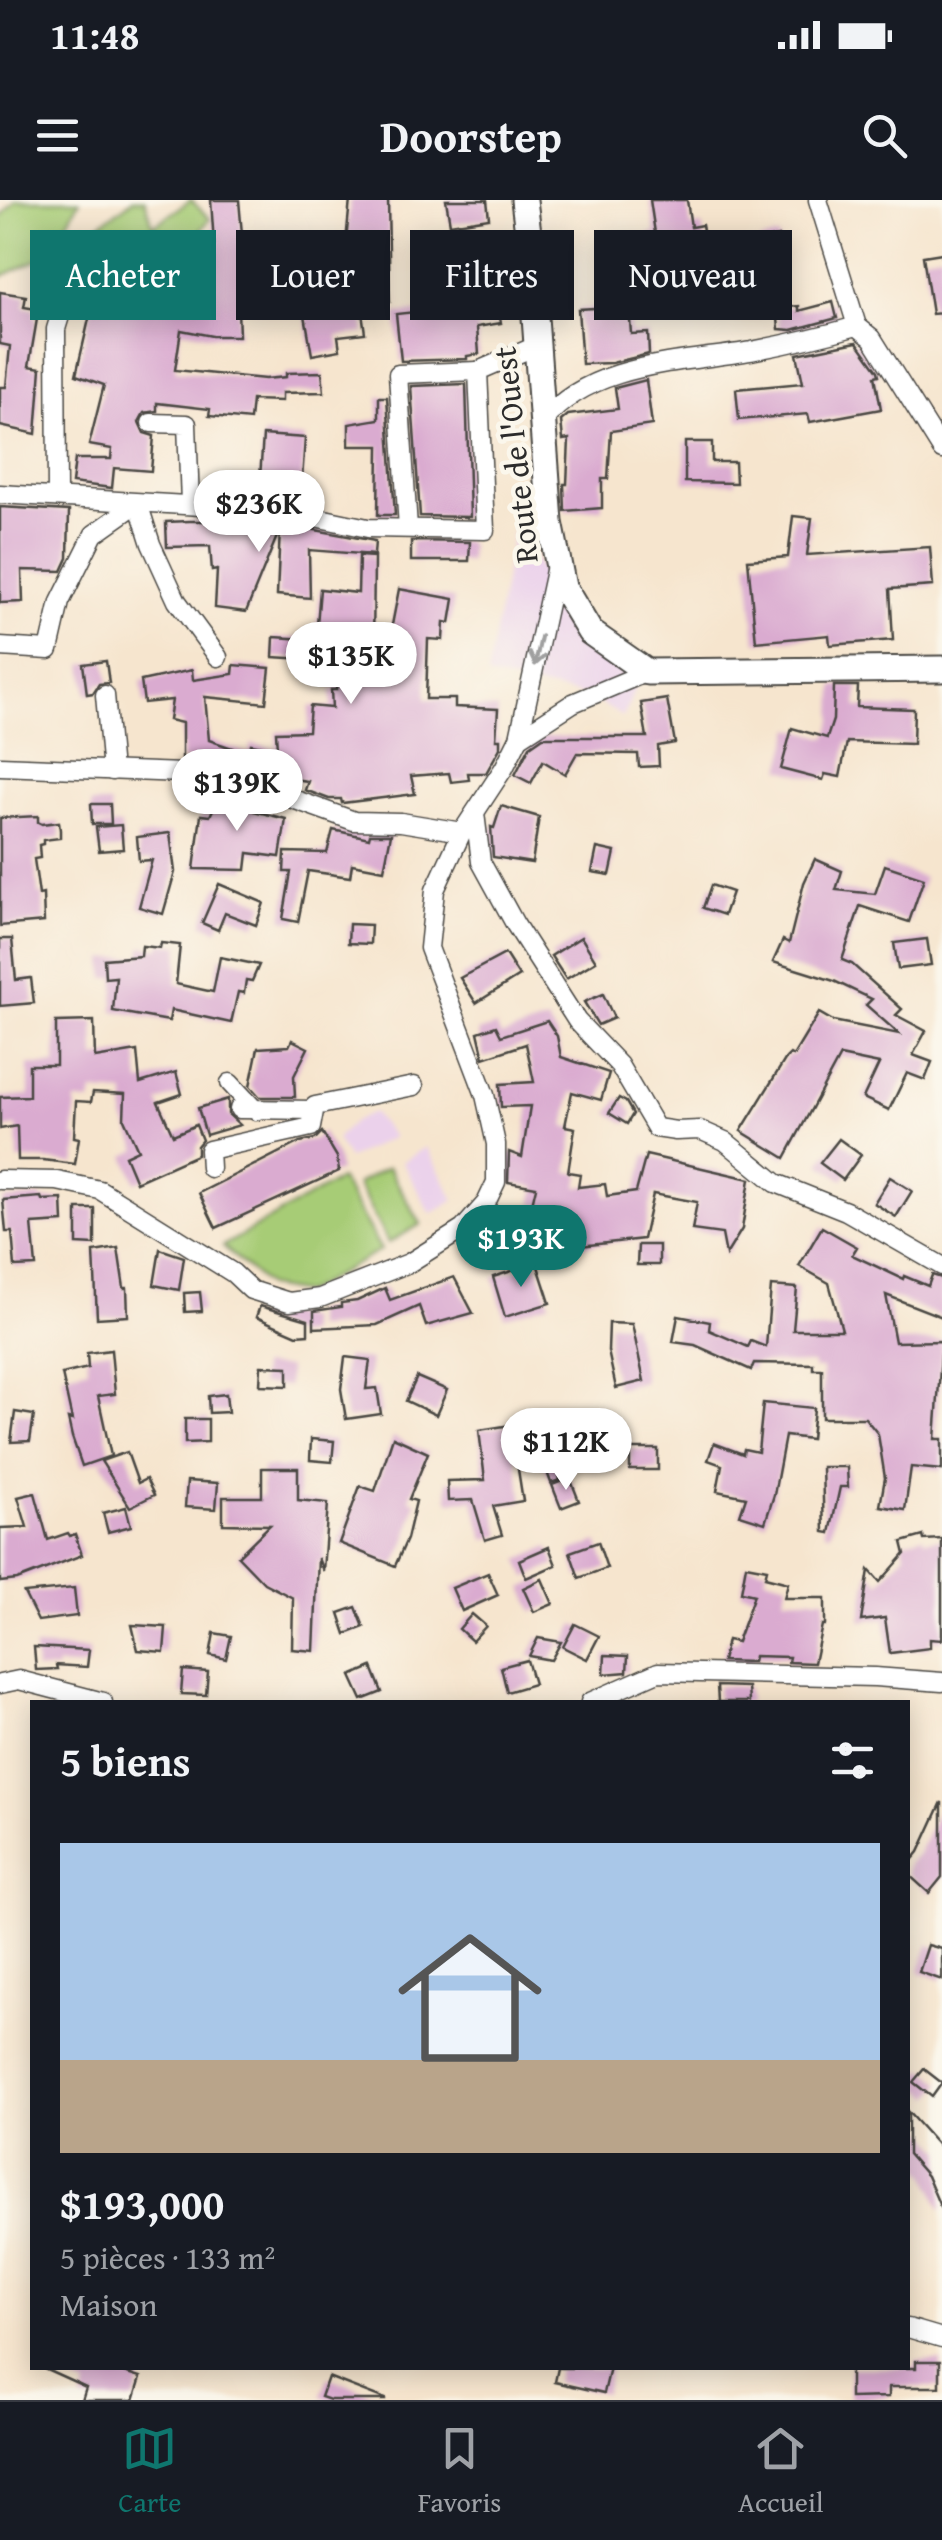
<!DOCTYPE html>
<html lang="fr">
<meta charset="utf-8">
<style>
body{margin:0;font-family:"Gentium Book Plus",serif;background:#20242c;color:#f1f3f6;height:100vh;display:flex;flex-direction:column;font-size:38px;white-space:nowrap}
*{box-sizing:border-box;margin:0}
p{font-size:32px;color:#9ea1a6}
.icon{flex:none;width:55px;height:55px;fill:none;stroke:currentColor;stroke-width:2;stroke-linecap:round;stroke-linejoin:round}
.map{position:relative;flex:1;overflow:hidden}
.panel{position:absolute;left:30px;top:1500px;width:880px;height:670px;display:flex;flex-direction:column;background:#171b24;border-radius:0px;box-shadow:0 5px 25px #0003}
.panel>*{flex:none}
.hud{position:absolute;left:30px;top:30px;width:882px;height:90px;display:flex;gap:20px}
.price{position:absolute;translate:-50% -85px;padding:0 22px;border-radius:35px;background:#fff;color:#222;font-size:32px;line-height:65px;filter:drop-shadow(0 2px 5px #0008)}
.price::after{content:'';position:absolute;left:50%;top:60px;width:30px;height:22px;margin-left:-15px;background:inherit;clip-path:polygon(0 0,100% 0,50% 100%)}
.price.on{background:#0f766e;color:#fff}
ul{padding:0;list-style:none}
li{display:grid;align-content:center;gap:20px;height:530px;padding:0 30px}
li+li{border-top:2px solid #363941}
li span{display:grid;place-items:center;height:310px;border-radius:0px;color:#555}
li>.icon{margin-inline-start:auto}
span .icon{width:180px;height:180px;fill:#fffc;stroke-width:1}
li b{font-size:42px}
h2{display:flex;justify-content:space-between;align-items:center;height:120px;padding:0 30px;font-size:42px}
.pill{padding:0 35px;border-radius:0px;background:#171b24;box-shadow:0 5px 25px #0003;font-size:35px;line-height:90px}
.pill.on{background:#0f766e;color:#fff}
.status{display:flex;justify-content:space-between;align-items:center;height:70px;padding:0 50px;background:#171b24;direction:ltr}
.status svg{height:28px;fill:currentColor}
header{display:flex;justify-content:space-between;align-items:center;height:130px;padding:0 30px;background:#171b24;font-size:45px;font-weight:700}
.dock{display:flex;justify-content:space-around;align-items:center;height:140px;border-top:2px solid #363941;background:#171b24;font-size:28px;color:#9ea1a6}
.dock a{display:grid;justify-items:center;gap:5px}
.dock .on{color:#0f766e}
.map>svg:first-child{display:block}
.built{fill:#ebd1eb}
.green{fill:#a7cc76;stroke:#697c50;stroke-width:2.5}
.building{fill:#daabd0}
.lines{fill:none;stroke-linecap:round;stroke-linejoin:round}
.street-casing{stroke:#494743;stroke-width:21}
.secondary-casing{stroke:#494743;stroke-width:29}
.street{stroke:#fff;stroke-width:18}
.secondary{stroke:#fff;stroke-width:25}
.oneway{stroke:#a0a0a0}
.labels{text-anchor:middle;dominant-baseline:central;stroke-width:9;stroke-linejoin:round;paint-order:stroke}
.street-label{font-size:32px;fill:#2b2b2b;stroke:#fbf7ec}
</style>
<div class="status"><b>11:48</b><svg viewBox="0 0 49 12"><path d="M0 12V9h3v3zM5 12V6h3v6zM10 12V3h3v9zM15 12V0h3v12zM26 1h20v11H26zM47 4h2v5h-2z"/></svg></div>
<header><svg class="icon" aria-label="menu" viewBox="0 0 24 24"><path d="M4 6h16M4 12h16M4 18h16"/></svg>Doorstep<svg class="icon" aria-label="search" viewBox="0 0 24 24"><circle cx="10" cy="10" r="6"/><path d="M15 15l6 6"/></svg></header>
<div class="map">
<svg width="942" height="2200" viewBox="0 0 942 2200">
<rect width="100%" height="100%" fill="#fbf7ec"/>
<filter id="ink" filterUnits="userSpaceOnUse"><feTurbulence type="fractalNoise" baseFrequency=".01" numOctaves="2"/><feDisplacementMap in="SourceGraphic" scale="20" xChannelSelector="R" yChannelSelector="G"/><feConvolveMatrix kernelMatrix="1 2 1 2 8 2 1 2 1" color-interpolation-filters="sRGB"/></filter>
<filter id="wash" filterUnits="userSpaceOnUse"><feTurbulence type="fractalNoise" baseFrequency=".0048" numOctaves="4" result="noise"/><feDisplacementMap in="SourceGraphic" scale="40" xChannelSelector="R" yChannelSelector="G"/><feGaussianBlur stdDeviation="2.25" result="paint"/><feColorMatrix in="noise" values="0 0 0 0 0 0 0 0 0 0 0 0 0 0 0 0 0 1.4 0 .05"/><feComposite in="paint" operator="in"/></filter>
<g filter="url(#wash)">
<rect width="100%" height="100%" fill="#f6e5ce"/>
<g class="built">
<path d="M515 322 552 390 638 481 623 517 590 497 487 476Z"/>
<path d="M373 913 393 937 348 959 336 939 354 921Z"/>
<path d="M426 947 455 1000 431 1014 402 962Z"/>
</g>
<g class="green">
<path d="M16 0H80L50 54 0 77V18Z"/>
<path d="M133 0H145L153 26 191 0 210 19 179 57 88 70 86 34Z"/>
<path d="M388 967 421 1024 388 1043 357 984Z"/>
<path d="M340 979 381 1050 304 1093 268 1087 223 1046Z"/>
</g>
<g id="blocks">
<g class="building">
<path d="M211 0H239L242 34 278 32 286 105 238 109 239 136H212L181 130 175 170 265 179 286 177V173L322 172 324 192 282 193V201L252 200 250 220 209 216 210 209 157 203V211L144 213 139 222 144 233 154 236 151 271 114 268 112 288 72 283 75 259H111L112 249 89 245 104 185 76 175 96 89 120 94 123 70 195 83 193 45 214 44Z"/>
<path d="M350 0H388L390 102H353L352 63H344Z"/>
<path d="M446 0H487L489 18 450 24Z"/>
<path d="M650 0H687L691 27 702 25 712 81 659 90 649 34 655 33Z"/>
<path d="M778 36 783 56 764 61 759 41Z"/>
<path d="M942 53V113L932 114 923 56Z"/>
<path d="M492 69 501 123 477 127 479 154 467 156V159L401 161 396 114 425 111 420 79Z"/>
<path d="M0 92 26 96 24 107 36 109 34 119H37L29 166 41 168 36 234 0 226V187H6L10 146 0 144Z"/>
<path d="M833 102 837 118 792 130 779 129 777 108 799 106V111Z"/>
<path d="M361 105 365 133 338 136 340 150 312 155 305 115Z"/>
<path d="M629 106 631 134 648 133 649 154 612 163 582 164 578 109Z"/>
<path d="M857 142 878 171 879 175 875 176 881 209 810 222 808 214 739 220 736 189 803 183 797 154Z"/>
<path d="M646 180 652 225 611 231 608 279H602V308L565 311 564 284H567L569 239 563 240 561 221 568 215 618 209 615 188Z"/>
<path d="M466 184 470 317 420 316 411 186Z"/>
<path d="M379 197H387L395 315H378L379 246H349V224L379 219Z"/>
<path d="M263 235 305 238 301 294 259 292Z"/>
<path d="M685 242H712V262H735L736 283 685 282Z"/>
<path d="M0 307 69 311 68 358 62 371 22 370 23 402 0 403Z"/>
<path d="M793 316 812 318 807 355 930 347 933 386 890 389 893 440 830 445 829 435 756 442 748 360 788 357Z"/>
<path d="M190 321H237L299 327 375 341 374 355 309 350 310 398 277 395 280 329 246 412 215 408 217 370 212 371 210 346 167 347 166 322Z"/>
<path d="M411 341 470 342 469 361H411Z"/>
<path d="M359 356 374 357 373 454 386 456 399 389 454 399 450 423 444 422 443 440 428 439 426 499H455V507L498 509 496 539H500V548L486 573H468L469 580 451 582 449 573 411 576 415 594 342 603 341 599H329L305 590 308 581 262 575 211 562 182 560V523L169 520 172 500 144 503 141 481 192 470 193 480 233 474 234 465 270 468 266 503 205 497 209 540 249 554 251 544 277 549 276 532 308 531 310 506 332 508 331 490H336L341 450 315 449 320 389 358 393Z"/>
<path d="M274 437 306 439 305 459 273 457Z"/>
<path d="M106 461 109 483 99 484 93 493 87 494 83 464Z"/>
<path d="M834 486H858L857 507 914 509 913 544 847 542 840 577 825 574 823 580 781 569 792 528 827 538 833 520Z"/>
<path d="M667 499 675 543 658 546 659 566 639 567 638 554 577 553 565 574 543 561 531 583 515 575 530 546 543 537H647L641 503Z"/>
<path d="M222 590 257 599 254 611 286 619 280 657 248 653 246 670 194 669 201 615 210 616Z"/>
<path d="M91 604H110L111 624H92Z"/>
<path d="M501 606 539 617 532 663 493 657 491 627 494 628Z"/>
<path d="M38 616V622L42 624 59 622 60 630V638L43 640V644L39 645 40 658 34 659 39 695 43 694 44 722 0 726V618Z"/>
<path d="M121 625 123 649 99 651 96 627Z"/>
<path d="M333 630 369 638 370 634H391L384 670 352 664 350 677 308 671 298 722 283 719 291 672H284L285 652 327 653Z"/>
<path d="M170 633 175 672 163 714 139 707 152 660 139 661 137 637Z"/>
<path d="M597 648 615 652 610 675 592 672Z"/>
<path d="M815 659 842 671 836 690 875 694 885 665 924 678 909 722 860 706 842 760 852 764 902 809 896 815 926 831 913 855 932 862 925 880 907 873 889 910 863 898 879 864 840 856 785 958 741 931 786 858 790 854 793 856 819 813 833 821 899 834 866 805 872 799 834 781 773 762 783 740 789 743 804 683Z"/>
<path d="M219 684 264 703 256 725 225 713 218 730 202 723Z"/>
<path d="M711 685 732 692 724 715 703 708Z"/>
<path d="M349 724 371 725 370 744 348 743Z"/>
<path d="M581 737 596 761 566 779 551 756Z"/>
<path d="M0 739H12L16 780 31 778 34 803 0 806Z"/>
<path d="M927 739 931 765 898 769 894 743Z"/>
<path d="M161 743 180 745 176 784 213 792 220 757 259 765 252 781 246 780 244 793 238 792 231 823 171 810 169 821 113 811 116 777 105 778 104 759 141 756 142 746 160 748Z"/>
<path d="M505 754 519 776 476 803 460 778Z"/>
<path d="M603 794 614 818 598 825 584 802Z"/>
<path d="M94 821 95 858 137 851 140 883 176 872 182 894 158 902 173 935 196 925 202 940 197 946V955L136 982 125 956 138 950 124 919 125 894 93 892 91 902 76 901 74 937 79 938 75 964 43 960H18L17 926 0 929V897L29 896V865H56V822Z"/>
<path d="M547 821 557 836 561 857 609 873 601 900 572 892 565 926 575 928 568 972 580 974 578 987 605 984 607 996 636 992 646 955 750 979 742 1029 726 1055 722 1034 692 1030 697 1002 653 994 643 1039 571 1047 553 1046 556 1009 532 1004 536 987 508 982 509 952 522 957 530 906 501 907 500 884 534 882 526 844 484 858 478 832 496 826 501 836Z"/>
<path d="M292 840 308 848 294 876 295 897H260L250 886 258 848 289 846Z"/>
<path d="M619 898 626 902 633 914 627 924 609 913Z"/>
<path d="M228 899V914L240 925 206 935 198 908Z"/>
<path d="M322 932 337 957 339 971 216 1028 199 993 300 942 315 939Z"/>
<path d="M839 939 861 955 843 980 820 963Z"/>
<path d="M890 977 912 991 896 1017 874 1003Z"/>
<path d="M41 997 42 1000 62 999 63 1022 32 1024 36 1066 15 1067 12 1032H6L3 1000Z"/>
<path d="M77 1009H95V1045L77 1044Z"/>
<path d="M822 1027 857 1047 852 1055 903 1079 904 1076 928 1086 932 1075 942 1078V1117L886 1095 895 1142 942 1141 935 1239H942V1270L911 1267 905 1310 880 1306 885 1278 878 1234 865 1218H822V1169H813V1164L754 1163 751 1170 695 1145 673 1142 678 1116 710 1122 709 1130 748 1147 751 1141 766 1147 771 1086 797 1088 793 1130H842L829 1083 799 1066Z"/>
<path d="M638 1045H659V1065H637Z"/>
<path d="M118 1048 124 1088H127L128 1116 97 1118 94 1052Z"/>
<path d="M160 1049 184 1057 179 1090 154 1085Z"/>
<path d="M537 1063 550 1103 505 1117 493 1077Z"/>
<path d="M454 1077 473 1113 426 1126 419 1106 377 1125 314 1128V1111L341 1107V1103L357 1101 385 1088 390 1100Z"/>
<path d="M200 1092 202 1111 185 1112 184 1093Z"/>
<path d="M260 1106 308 1120V1134L297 1135 256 1117Z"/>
<path d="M609 1123 632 1124 644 1181 616 1188 608 1151Z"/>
<path d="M111 1150 115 1194 98 1196 111 1256 82 1266 72 1237 68 1219 72 1220 62 1174 88 1168 87 1153Z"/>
<path d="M345 1157 370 1160 366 1189 377 1188 381 1214 346 1219 341 1189Z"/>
<path d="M261 1166 288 1167V1186L260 1185Z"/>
<path d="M417 1177 447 1190 436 1215 406 1201Z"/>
<path d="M226 1194 228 1212 209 1213 208 1196Z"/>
<path d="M763 1203 814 1208 811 1239 785 1236 774 1295 765 1323 740 1315 746 1297 717 1291 722 1265 708 1260 714 1243 743 1254 744 1249 758 1252Z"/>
<path d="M15 1212 34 1215 30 1241 11 1242Z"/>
<path d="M185 1219H208V1242L185 1243Z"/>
<path d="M549 1219 560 1280 551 1283 529 1222Z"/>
<path d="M511 1225 523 1301 493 1306 502 1335 485 1340 473 1300 448 1301 447 1281 485 1280 479 1230Z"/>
<path d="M393 1237 428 1253 409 1299 416 1301 407 1339 395 1366 339 1343 360 1286 375 1291Z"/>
<path d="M311 1239 334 1241 332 1262 310 1260Z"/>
<rect x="630" y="1249" width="28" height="21"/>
<path d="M127 1252 138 1283 146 1279 154 1295 130 1307 101 1261Z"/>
<path d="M822 1267H847L848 1287H840L830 1333 824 1332Z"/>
<path d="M262 1268H298V1300L328 1303 323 1371 318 1358 314 1451 292 1449 293 1398 264 1383 238 1356 270 1325 223 1324V1297H262Z"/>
<path d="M570 1278 579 1301 561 1308 552 1285Z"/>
<path d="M187 1281 218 1283 216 1309 185 1307Z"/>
<path d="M35 1293 48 1340 68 1333 70 1336 75 1334 82 1355 17 1380 0 1382V1328L27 1327 18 1297Z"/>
<path d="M126 1307 131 1326 108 1332 103 1313Z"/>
<path d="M923 1336 924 1340 942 1339V1440L930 1439V1448L890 1453 885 1418 861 1421 869 1370 880 1382 905 1354 902 1342Z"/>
<path d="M598 1342 607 1368 579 1378 570 1352Z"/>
<path d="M549 1347 556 1365 526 1378 519 1360Z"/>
<path d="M746 1365 767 1369 765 1377 788 1383 784 1398H825V1425H822L814 1463 788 1462 789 1457 754 1456 753 1462 722 1461 727 1440 737 1442 754 1395 741 1392Z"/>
<path d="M488 1373 498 1395 462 1411 452 1388Z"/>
<path d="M542 1379 553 1404 534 1412 523 1388Z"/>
<path d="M74 1388 77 1416 38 1421 24 1393Z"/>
<path d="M356 1407 364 1427 346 1434 339 1413Z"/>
<path d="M472 1414 486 1426 472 1441 459 1429Z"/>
<path d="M575 1424 599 1436 587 1459 563 1447Z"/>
<path d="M132 1425 166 1427 164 1452 138 1450Z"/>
<path d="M214 1433 231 1436 226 1459 210 1455Z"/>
<path d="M538 1438 561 1442 551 1460 529 1456Z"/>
<path d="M34 1447 89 1450 87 1467 56 1465 57 1469 36 1470Z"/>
<path d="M605 1455 628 1456 627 1472 604 1474Z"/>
<path d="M527 1460 534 1484 507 1492 501 1467Z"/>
<path d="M372 1467 382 1492 362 1500 351 1476Z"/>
<path d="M183 1470 208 1472 206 1495 181 1494Z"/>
<path d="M717 1486 748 1487 749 1502H718Z"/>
<path d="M942 1602V1677L929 1693 908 1674V1665L919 1652Z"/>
<path d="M928 1745 942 1749V1780L919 1772Z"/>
<path d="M924 1869 942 1883 932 1897 913 1882Z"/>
<path d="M908 1912 942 1950V2011L927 1976 908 1954Z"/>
<path d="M916 2161H940V2187H889V2197L850 2198V2168H916Z"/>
<path d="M44 2168H112L141 2177 134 2200H82L86 2187Z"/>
<path d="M558 2168H610L604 2193 555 2182Z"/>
<path d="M328 2177 385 2199V2200H330L321 2197Z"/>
</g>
</g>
</g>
<g filter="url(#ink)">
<use href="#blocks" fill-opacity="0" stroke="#494743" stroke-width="2.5"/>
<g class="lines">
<defs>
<g id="street">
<path d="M818 0 857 126 872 138 942 250"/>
<path d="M543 221C592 162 681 163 751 151 787 144 822 136 857 126"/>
<path d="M151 223 187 224 190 303"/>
<path d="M0 294 286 311 368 328 485 330 478 171 536 146"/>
<path d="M57 297 56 129 60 116"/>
<path d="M408 328 398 174 478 171"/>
<path d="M0 447 49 450 60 402 94 334 138 303 151 344 177 401 218 457"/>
<path d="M105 495 112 571"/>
<path d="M519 538 573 503 647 472"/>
<path d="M0 566 208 574 254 585 354 621 401 622 462 632"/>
<path d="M475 613 481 662 515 724 577 821 619 865 656 928 676 931 700 930 725 941 776 983 846 1011 942 1066"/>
<path d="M230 883 256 911"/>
<path d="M239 909 314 910"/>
<path d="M210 968 209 950 311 927 315 906 414 886"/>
<path d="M0 980 57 981 100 990 233 1073 251 1090 289 1102 320 1098 409 1063 463 1029 486 1003 496 982V944L485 895 429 748 435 690 462 632 504 568 519 538 556 366"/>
<path d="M0 1484 19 1480 103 1502"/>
<path d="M590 1502 658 1472 875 1477 942 1482"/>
<path d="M908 2128 942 2138"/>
</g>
<path id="secondary" d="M524 0 530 49 550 322 563 387 590 432 647 472 942 469"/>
</defs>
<use href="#street" class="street-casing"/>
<use href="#secondary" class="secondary-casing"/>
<use href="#street" class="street"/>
<use href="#secondary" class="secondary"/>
</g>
<defs><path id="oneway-shaft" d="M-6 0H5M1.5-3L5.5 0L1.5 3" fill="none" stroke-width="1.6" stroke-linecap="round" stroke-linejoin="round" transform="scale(2.5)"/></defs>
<use class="oneway" href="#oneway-shaft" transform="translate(538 451) rotate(102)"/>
</g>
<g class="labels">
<g class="street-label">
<text transform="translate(515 255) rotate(-96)">Route de l'Ouest</text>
</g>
</g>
</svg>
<b class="price" style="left:259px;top:355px">$236K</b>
<b class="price" style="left:351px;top:507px">$135K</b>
<b class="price" style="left:237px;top:634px">$139K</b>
<b class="price on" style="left:521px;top:1090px">$193K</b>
<b class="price" style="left:566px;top:1293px">$112K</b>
<div class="hud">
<a class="pill on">Acheter</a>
<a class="pill">Louer</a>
<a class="pill">Filtres</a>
<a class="pill">Nouveau</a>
</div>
<section class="panel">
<h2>5 biens<svg class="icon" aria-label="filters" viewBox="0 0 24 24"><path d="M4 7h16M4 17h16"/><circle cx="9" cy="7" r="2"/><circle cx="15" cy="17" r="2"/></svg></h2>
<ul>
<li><span style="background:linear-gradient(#a9c7e8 70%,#b9a48a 0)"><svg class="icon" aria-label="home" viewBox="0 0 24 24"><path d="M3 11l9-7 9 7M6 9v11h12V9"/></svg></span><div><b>$193,000</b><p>5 pièces · 133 m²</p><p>Maison</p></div></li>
</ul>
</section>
</div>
<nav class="dock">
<a class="on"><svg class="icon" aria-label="map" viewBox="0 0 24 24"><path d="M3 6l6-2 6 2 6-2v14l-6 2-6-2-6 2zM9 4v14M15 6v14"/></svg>Carte</a>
<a><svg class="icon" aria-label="saved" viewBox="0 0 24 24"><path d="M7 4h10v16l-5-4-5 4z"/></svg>Favoris</a>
<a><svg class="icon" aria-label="home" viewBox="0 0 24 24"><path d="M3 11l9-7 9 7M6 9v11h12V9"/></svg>Accueil</a>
</nav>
